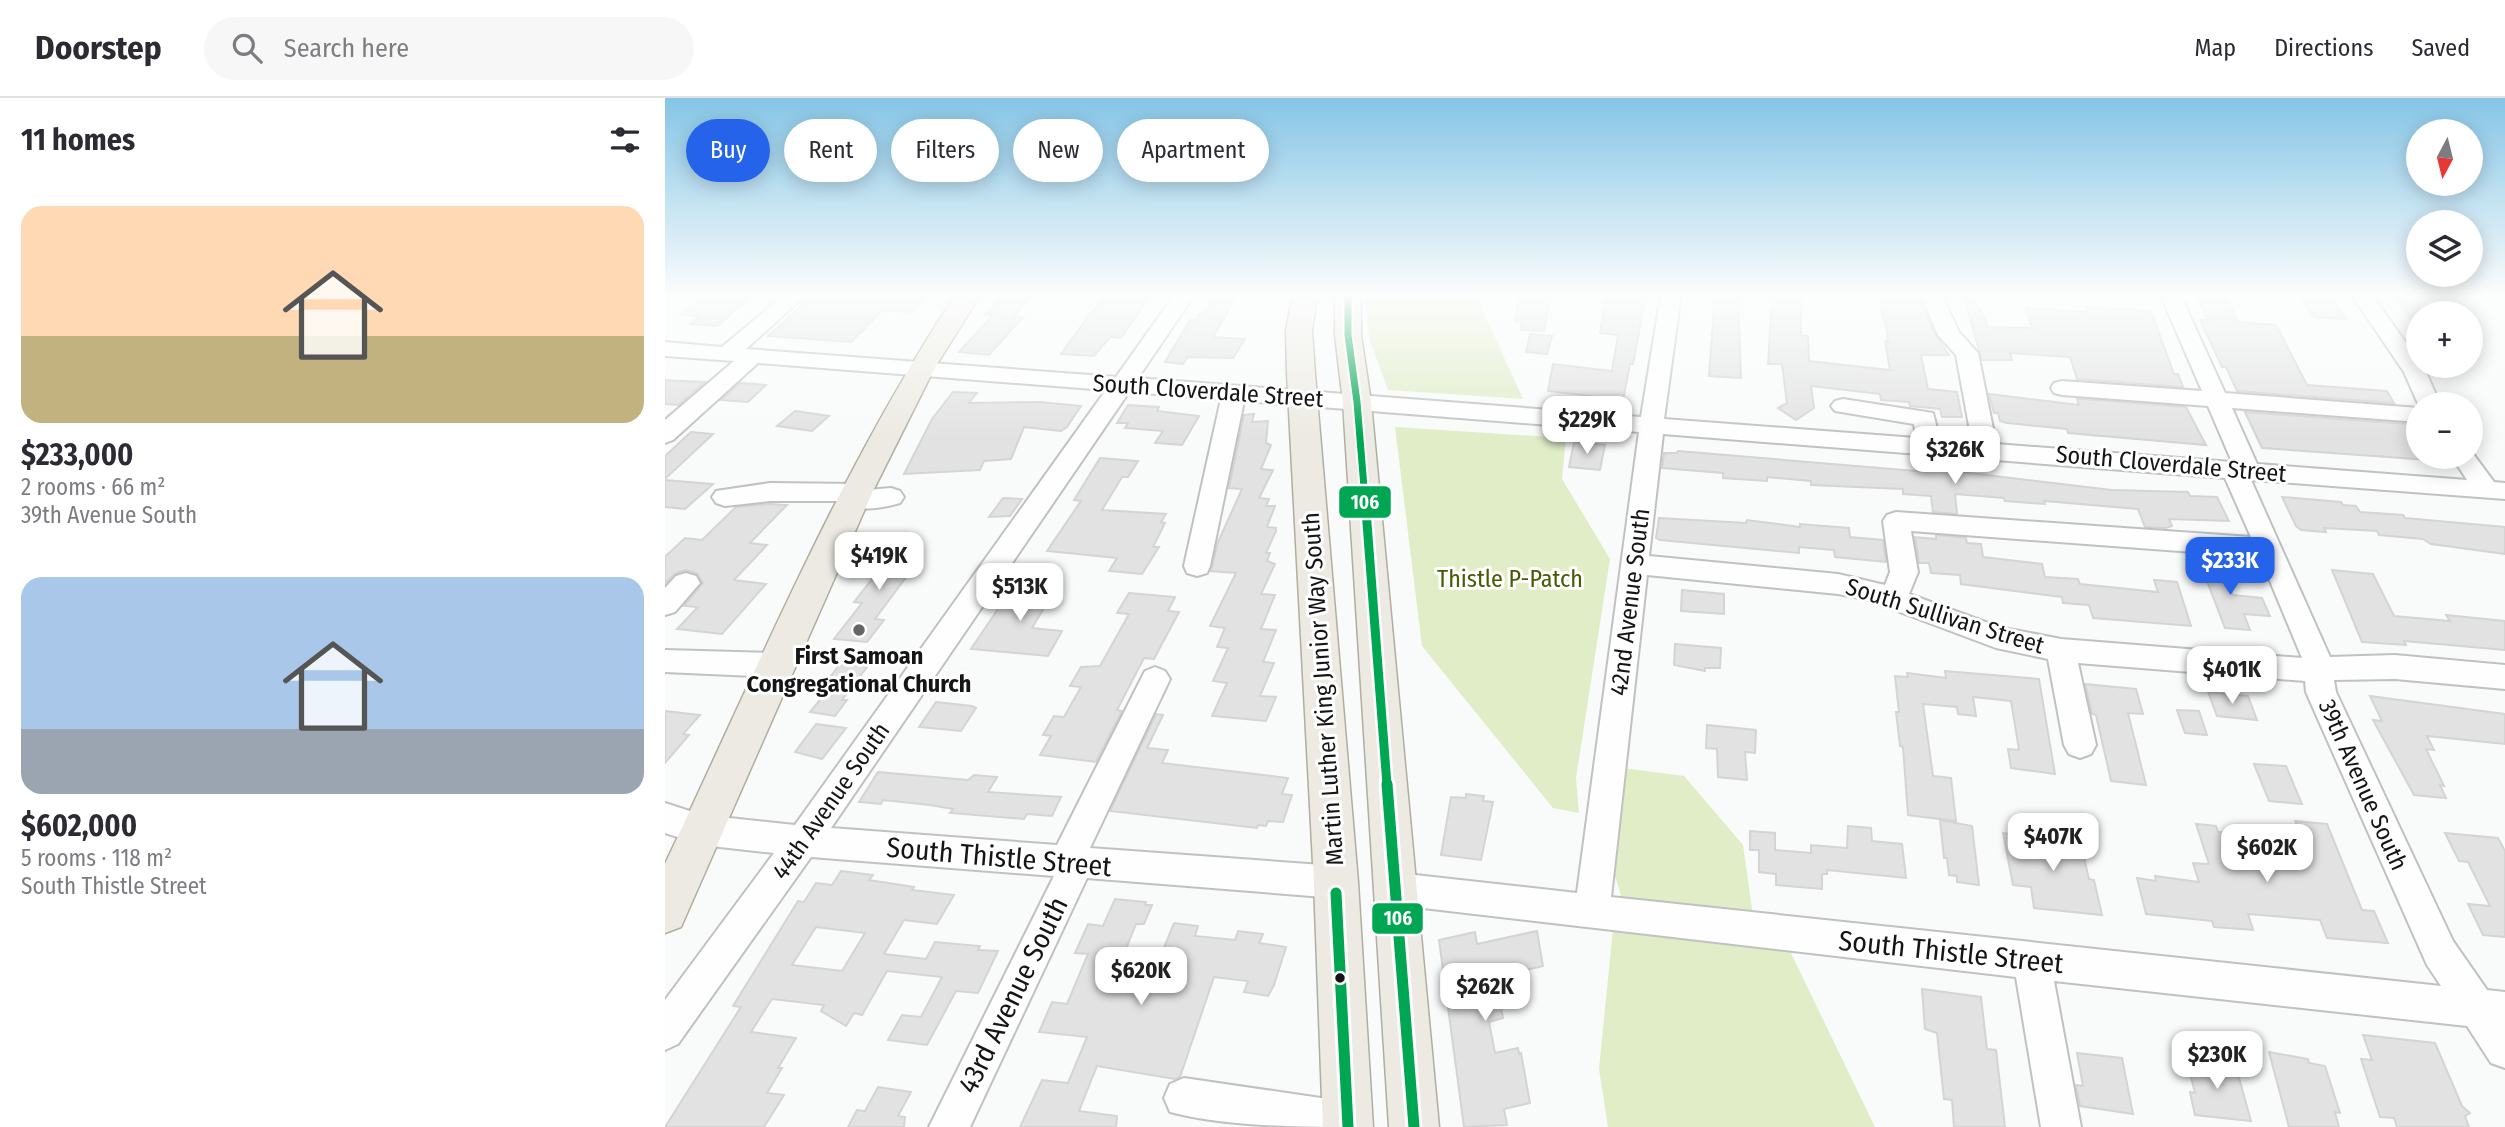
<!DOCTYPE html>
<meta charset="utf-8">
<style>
body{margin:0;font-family:"Fira Sans Condensed",sans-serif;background:#f7f7f7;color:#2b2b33;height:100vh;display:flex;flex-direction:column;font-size:26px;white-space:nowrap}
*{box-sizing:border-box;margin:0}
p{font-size:23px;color:#7c7c81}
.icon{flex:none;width:38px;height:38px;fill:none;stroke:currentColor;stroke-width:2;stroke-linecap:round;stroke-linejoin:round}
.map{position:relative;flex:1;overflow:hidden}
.sheet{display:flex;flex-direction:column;background:#fff;width:665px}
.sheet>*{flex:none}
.banner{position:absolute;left:21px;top:21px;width:665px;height:63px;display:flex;gap:14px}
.needle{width:46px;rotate:187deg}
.fabs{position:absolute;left:1741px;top:21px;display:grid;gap:14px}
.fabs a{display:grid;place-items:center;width:77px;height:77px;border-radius:50%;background:#fff;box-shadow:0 4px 18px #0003;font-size:35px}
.price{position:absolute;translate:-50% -60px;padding:0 16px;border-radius:14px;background:#fff;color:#222;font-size:23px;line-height:46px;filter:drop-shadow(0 2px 4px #0008)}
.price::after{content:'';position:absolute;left:50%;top:42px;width:21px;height:16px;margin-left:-10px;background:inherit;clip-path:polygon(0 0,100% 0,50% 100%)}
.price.current{background:#2563eb;color:#fff}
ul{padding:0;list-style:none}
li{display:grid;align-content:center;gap:14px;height:371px;padding:0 21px}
li span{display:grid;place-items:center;height:217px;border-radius:21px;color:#555}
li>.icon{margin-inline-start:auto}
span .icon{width:126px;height:126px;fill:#fffc;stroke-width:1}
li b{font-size:30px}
h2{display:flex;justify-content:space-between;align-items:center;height:84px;padding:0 21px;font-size:30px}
.tag{padding:0 24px;border-radius:32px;background:#fff;box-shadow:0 4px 18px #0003;font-size:24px;line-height:63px}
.tag.current{background:#2563eb;color:#fff}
header{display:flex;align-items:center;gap:42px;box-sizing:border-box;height:98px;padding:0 35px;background:#fff;border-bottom:2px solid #e1e1e2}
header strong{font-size:33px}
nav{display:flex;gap:38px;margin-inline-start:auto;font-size:24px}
.search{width:490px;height:63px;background:#f7f7f7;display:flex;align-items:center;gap:18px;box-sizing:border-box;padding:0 24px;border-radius:38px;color:#7c7c81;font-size:26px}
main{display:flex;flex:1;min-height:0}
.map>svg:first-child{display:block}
.green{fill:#e0edc7}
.building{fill:#e2e2e2;stroke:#d4d4d4;stroke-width:2;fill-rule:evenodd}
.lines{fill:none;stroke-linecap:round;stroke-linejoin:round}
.minor-casing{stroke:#c0c1c1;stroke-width:4}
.major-casing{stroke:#b1ad9f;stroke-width:3}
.minor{fill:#fefefe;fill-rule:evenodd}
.major{fill:#eceae2;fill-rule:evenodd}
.bus-1-far2-casing{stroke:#fff;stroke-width:11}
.bus-1-far1-casing{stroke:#fff;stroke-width:14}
.bus-1-casing{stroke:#fff;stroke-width:17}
.bus-1-far2{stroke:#00a651;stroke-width:7}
.bus-1-far1{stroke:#00a651;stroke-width:9}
.bus-1{stroke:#00a651;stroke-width:11}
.poi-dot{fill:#656566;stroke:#fff;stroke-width:2.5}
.bus-dot{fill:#151516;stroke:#fff;stroke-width:2.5}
.labels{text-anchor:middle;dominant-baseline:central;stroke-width:6;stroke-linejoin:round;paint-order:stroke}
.street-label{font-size:24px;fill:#151516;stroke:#fff}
.park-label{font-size:24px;fill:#485b04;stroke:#fff}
.poi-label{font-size:24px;font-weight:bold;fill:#151516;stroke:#fff}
.near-street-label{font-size:28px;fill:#151516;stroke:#fff}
.line-badge{stroke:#fff;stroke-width:2.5}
.badge-label{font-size:19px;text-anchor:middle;font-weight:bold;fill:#fff}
</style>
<header>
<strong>Doorstep</strong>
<div class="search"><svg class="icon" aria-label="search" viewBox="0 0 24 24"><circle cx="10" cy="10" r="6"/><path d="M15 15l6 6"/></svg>Search here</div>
<nav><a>Map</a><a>Directions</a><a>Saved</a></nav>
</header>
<main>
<section class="sheet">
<h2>11 homes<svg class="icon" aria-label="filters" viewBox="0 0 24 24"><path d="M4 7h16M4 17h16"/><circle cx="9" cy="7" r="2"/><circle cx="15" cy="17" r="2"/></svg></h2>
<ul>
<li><span style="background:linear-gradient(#ffd9b3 60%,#c2b280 0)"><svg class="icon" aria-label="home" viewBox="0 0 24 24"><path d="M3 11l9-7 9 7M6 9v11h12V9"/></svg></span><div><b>$233,000</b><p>2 rooms · 66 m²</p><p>39th Avenue South</p></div></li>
<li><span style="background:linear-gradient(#a9c7e8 70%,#9aa5b1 0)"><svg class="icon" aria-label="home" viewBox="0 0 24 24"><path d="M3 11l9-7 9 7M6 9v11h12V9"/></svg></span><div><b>$602,000</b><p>5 rooms · 118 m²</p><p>South Thistle Street</p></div></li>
</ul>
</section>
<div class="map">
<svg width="1840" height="1029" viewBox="0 0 1840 1029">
<rect width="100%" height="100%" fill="#f9fafa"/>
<g class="green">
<path d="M700 196H810L858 301 723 292 704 240Z"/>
<path d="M730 329 901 340 897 381 945 461 911 680 914 715 888 710 757 548Z"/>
<path d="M958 670 1019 678 1078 747 1088 818 958 804 947 768Z"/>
<path d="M948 831 1123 849 1210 1029H943L934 971Z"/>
</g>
<g class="building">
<path d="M47 196H90L52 228 25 226 35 219 16 216 33 202H39Z"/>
<path d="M149 196 170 197 266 196 248 214 218 212 186 244 103 238Z"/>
<path d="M339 196H369L349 219H358L324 257 294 254 328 217H320Z"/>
<path d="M444 196H487L456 240 445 239 429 258 396 256 425 216Z"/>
<path d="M553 196H573L548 239 580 241 568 260 523 259 518 266 500 264 525 222H531L535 215H539Z"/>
<path d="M855 196H886L879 233 856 232 857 224 850 223Z"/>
<path d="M960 196H981L968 266H965L958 302 883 293 888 266 947 273 953 237 935 235 941 201 959 200Z"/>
<path d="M1050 196H1073L1076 280 1044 278Z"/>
<path d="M1107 196H1136V237L1143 238 1144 263 1225 272 1220 243H1223L1221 228 1215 208H1219L1215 196H1252L1271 238 1284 257H1256L1263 291 1292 294 1297 319H1277L1275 311 1245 308 1244 304 1216 302 1215 296 1146 288 1149 310 1131 322 1113 310 1122 305 1117 266H1103Z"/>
<path d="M1298 196H1308L1323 229 1367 230 1361 210 1424 214 1422 209 1486 213 1509 276H1513L1518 289 1412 281 1405 259 1345 255 1347 262H1317Z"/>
<path d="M1530 196H1556L1560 198 1573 224 1611 227 1642 287 1722 293 1729 305 1572 293 1561 269H1557L1535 222H1543Z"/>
<path d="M1633 196H1663L1681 221 1649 219Z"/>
<path d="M1729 198 1749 200 1754 205V233Z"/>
<path d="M865 236 887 238 882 256 861 254Z"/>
<path d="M0 282 16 283 40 284 13 307 0 306Z"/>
<path d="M75 285 101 287 83 304 56 302Z"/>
<path d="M288 294 312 295 304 305 375 304 416 308 402 329 396 333 359 329 346 361 319 363 315 372 239 376 267 321Z"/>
<path d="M1324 296 1414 307 1412 301H1417L1521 309 1541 347 1403 335 1402 331 1342 325 1335 323 1333 315H1329Z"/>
<path d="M463 307 494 309 492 313 534 318 517 347 490 345 498 333 460 330 463 325H452Z"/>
<path d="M130 313 164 318 147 333 112 328Z"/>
<path d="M1580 314 1742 326 1754 344V359H1762L1765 362 1597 350Z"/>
<path d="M589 316 587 324 603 323 601 345 606 347 596 371 608 372 594 400 604 401 601 408H610L602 429 611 430V433L601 455H605L602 463 610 466 596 496 610 497 596 531 611 532 598 564 609 565 595 598 611 599 601 623 547 618 562 585 548 583 563 550 552 549 560 530 545 528 571 475 546 473 553 444 577 391 564 390 579 317Z"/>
<path d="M26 334 48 336 0 381V358Z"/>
<path d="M909 344 940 347 935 372 904 369Z"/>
<path d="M1013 353 1263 374V372L1297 374 1447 392 1523 394 1525 398 1552 399 1564 423 1504 421 1507 428 1501 430 1480 429 1473 411 1379 403 1380 406 1340 403 1339 400 1290 396 1292 416 1268 414 1266 398 1238 396V391L1146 387V383L1102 379V383L1058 380V375L997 370 999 355H1012Z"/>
<path d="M435 360 473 363 463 379H457L437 412 501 416 496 424 500 425 488 449H494L477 476 444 473 452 460 382 453 416 403 409 402Z"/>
<path d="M0 382 48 386 20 411 0 409Z"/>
<path d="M1617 399 1676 404 1678 407 1691 408 1695 414 1738 417 1740 420 1840 429V456L1766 446 1758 441 1714 437 1712 433 1659 430 1661 434 1636 432 1631 428Z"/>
<path d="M338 400 357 401 345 418 324 419Z"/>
<path d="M105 406 122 407 85 445 102 447 69 482 101 486 57 536 12 531 33 509 19 508 38 485 32 475 20 472 9 476 0 486V459L20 440 37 442 71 409Z"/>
<path d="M994 420 1081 425 1082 422 1135 429V426L1184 430 1185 439 1218 442 1221 464 1170 459 1169 452 1134 449V455L995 442 991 440Z"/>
<path d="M1271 437 1295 439 1301 440 1302 445 1316 446 1318 459 1377 466 1380 479 1413 481 1415 486 1493 494 1489 482 1512 484 1526 528 1428 520 1424 507 1398 505 1397 499 1296 486 1295 477 1266 475 1264 465H1254L1250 439 1271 441Z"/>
<path d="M223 446 249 449 243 456 257 458 210 521 219 522 202 544 169 541 197 505 189 504 211 476 201 475 202 472Z"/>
<path d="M1532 457 1552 458 1568 497 1597 500 1605 518 1579 516 1585 532 1560 530Z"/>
<path d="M1667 472 1708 476 1729 518 1785 523 1781 517 1840 523V552L1739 543 1741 547 1697 544Z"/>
<path d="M354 485 392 488 367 530 397 533 383 558 306 551 337 505 334 504 344 487 353 488Z"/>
<path d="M1017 492 1059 496V516L1016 513Z"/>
<path d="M464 495 510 499 503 513 514 514 489 561 479 560 452 612 457 613 431 664 375 657 386 638 378 637 389 618 399 619 416 589 405 588 416 569 435 568 464 516 452 515Z"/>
<path d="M1010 546 1056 550 1055 570H1040V573L1009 567Z"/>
<path d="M175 566 202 569 177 602H182L170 618 145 614 163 592 156 591Z"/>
<path d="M1280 573 1374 581 1390 676 1346 670 1343 651 1354 652 1346 603 1308 599 1311 618 1293 616 1292 609 1258 606 1268 678 1286 680 1291 723 1243 717 1238 649 1235 648 1231 614H1234L1230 578 1243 579 1242 575 1281 580Z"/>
<path d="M1420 586 1471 591 1478 616 1463 615 1481 687 1446 683 1431 617 1427 616Z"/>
<path d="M1543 594 1583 598 1592 622 1552 618Z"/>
<path d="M1705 598 1840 616V646L1762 638 1769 652 1761 651 1779 688 1775 687 1781 700 1749 697 1708 622 1717 623Z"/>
<path d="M271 604 307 608 311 610 296 633 254 629Z"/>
<path d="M1512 612 1534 613 1542 637 1520 635Z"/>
<path d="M0 613 35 617 18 636 24 637 0 665Z"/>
<path d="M491 616 498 617 482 650 503 652 497 665 623 680 617 696 627 697 618 724 603 723 601 728 593 727 592 730 445 713Z"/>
<path d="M151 626 181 630 157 661 130 654Z"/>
<path d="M1042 627 1091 632 1090 655 1080 654 1082 682 1053 679 1052 651 1041 650Z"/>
<path d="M1589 666 1621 668 1637 706 1604 703Z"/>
<path d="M213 674 303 682 309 677 332 679 323 694 396 699 387 718 362 716 359 721 285 715 288 711 265 707 218 702 216 706 194 704Z"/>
<path d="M801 696 819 698 818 703 828 704 816 762 776 757 786 699 801 700Z"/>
<path d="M1275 722 1307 728 1314 787 1292 784V778L1284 777 1282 760H1279Z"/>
<path d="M1630 723 1662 726 1697 812 1709 813 1723 845 1662 840 1655 822 1583 816 1588 832 1549 829 1547 823 1481 816 1472 780 1491 783 1490 778 1534 784 1528 765 1544 766 1531 726 1551 728 1553 734 1637 740Z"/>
<path d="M1183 728 1206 730 1207 743 1237 746 1241 780 1162 772V776H1157V791L1111 787V776L1094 774V752H1085V733L1110 735V752L1146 755V747L1182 750Z"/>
<path d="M1338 735 1415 743 1424 781 1429 782 1437 817 1369 810 1366 789 1348 787Z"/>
<path d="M1780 735 1833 740 1840 753V839L1818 837 1803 806 1825 808 1803 764 1794 763Z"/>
<path d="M176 773 208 777 204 782 249 789 247 792 289 797 272 826 239 822 219 856 261 861 270 844 315 848 313 852 333 853 313 895 291 893 262 947 223 942 237 917 256 919 277 879 222 873 197 917 189 915 181 928 156 913 159 907 107 901 86 934 131 940 113 970H117L102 995 119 997 99 1029H0L76 909 68 908 133 803 139 804 151 785 167 787ZM151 829 200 835 177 873 127 867Z"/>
<path d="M450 801 481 804 480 807H487L479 826H471L449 880 485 884 509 825 533 828 530 838 570 842 573 833 598 836 594 845 621 849 609 887 603 898 579 894 583 883 549 879 515 979 510 981 432 968 414 1013 452 1018 451 1029H355L377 982 403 985 422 939 374 934 387 904 402 906 423 856 410 855 423 826 438 828Z"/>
<path d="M872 833 878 868 830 879 838 920 824 924 830 955 853 950 854 956 856 955 865 1005 839 1011 842 1027 799 1029 774 842 810 834 812 846Z"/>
<path d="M1257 891 1316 899 1322 951 1331 952 1340 1029H1289L1287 1002 1279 1001 1272 935 1260 931Z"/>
<path d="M1698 937 1770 945 1797 1008 1805 1015 1800 1018 1804 1029H1732L1729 1020 1715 1019 1696 961 1707 962Z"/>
<path d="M1604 954 1643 961 1644 965 1660 968 1675 1015 1670 1014 1674 1029H1624Z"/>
<path d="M1412 955 1457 960 1468 1016 1415 1008 1411 987 1418 988Z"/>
<path d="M1534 958 1552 960 1554 967 1571 969 1586 1023 1530 1017 1525 994 1530 995 1522 963 1536 965Z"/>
<path d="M213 989 246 994 233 1018 240 1019 239 1029H183L192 1012 200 1013Z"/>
</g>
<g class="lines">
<defs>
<g id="minor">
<path d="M120 196H142L81 251 451 279 510 196H530L473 280 976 319 996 196H1016L999 321 1251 340 1249 326 1170 313 1166 308 1170 303 1178 301 1268 315 1275 342 1307 344 1291 257 1273 237 1256 196H1276L1294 234 1313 255 1331 346 1567 364 1543 308 1397 297 1389 295 1386 290 1389 285 1397 283 1537 293 1495 196H1515L1560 295 1754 310V324L1567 310 1592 366 1802 382 1787 359H1806V353L1829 384 1840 385V401L1586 382 1665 559 1730 557 1840 567V591L1730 581 1669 582 1671 594 1788 843 1822 892 1840 894V970L1826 965 1802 928 1389 883 1416 1029H1376L1351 879 732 807 720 802 715 791 720 780 732 775 912 795 974 334 579 303 545 468 542 475 532 478 522 475 519 468 556 301 464 294 166 730 392 747 480 573 490 569 500 573 505 581 425 750 671 768 683 773 688 784 683 795 671 800 422 780 305 1029H264L389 778 146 759 13 946 0 952V902L109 755 37 747 0 735V705L37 717 130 727 441 292 93 265 8 342 0 345V322L69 263 0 258V244L57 249ZM998 336 1560 380 1586 439 1231 414 1222 417 1218 423 1225 474 1220 487 1173 476 984 458ZM1246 433 1595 459 1637 560 1396 541 1334 529 1244 496 1253 474ZM982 477 1173 496 1200 501 1331 550 1383 561 1399 647 1404 656 1415 660 1426 656 1431 647 1413 565 1640 583 1641 594 1762 867 1776 888 946 799Z"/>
<path d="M1686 196H1706L1754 263V268L1761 274 1775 306 1754 308 1739 274Z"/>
<path d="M105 385 191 386 202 392 226 390 235 393 239 399 235 405C218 410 196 413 179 408L176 403H105L60 408 51 405 47 399 51 393Z"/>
<path d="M21 475 31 478 35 485 10 514 0 517V490L11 478Z"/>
<path d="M0 552 111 555 121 559 126 567 121 575 111 579 0 574Z"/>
<path d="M519 980 683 1004 697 1010 703 1024 701 1029C640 1029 562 1029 505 1014L499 1000 505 986Z"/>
</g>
<g id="major">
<path d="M291 196H316L269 271 207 395 16 829 0 835V766C91 574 173 374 291 196Z"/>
<path d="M628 196H653L647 232 650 276 693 784 708 1029H658L649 784 622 276 621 232Z"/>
<path d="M670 196H696V237L706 304 774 1029H724L678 304 670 237Z"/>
</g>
</defs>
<use href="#minor" class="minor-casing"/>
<use href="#major" class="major-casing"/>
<use href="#minor" class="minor"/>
<use href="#major" class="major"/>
<defs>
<path id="bus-1-far2" d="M683 196V237L692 304 701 414"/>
<path id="bus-1-far1" d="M701 412 722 687"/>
<g id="bus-1">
<path d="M722 686 749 1029"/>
<path d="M671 795 683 1029"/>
</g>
</defs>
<use href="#bus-1-far2" class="bus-1-far2-casing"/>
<use href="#bus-1-far1" class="bus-1-far1-casing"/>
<use href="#bus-1" class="bus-1-casing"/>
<use href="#bus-1-far2" class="bus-1-far2"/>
<use href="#bus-1-far1" class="bus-1-far1"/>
<use href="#bus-1" class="bus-1"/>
</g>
<linearGradient id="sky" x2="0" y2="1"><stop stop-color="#85c5e6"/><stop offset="0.58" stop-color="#fcfdfd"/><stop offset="1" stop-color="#fcfdfd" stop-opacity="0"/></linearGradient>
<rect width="1840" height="340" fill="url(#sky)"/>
<circle class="poi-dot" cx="194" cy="532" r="7"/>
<circle class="bus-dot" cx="675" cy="880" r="6"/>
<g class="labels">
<g class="street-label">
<text transform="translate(543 293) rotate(4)">South Cloverdale Street</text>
<text transform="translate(1506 366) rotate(5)">South Cloverdale Street</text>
<text transform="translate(965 504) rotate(-83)">42nd Avenue South</text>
<text transform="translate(1280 518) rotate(17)">South Sullivan Street</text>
<text transform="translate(658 591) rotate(-94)">Martin Luther King Junior Way South</text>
<text transform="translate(1698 687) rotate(66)">39th Avenue South</text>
<text transform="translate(166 703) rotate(-55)">44th Avenue South</text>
</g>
<g class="park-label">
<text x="845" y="481">Thistle P-Patch</text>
</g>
<g class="poi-label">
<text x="194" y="558">First Samoan<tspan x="194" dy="28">Congregational Church</tspan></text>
</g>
<g class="near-street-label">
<text transform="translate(334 759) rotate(5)">South Thistle Street</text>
<text transform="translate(1286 854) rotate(6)">South Thistle Street</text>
<text transform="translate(348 897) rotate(-64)">43rd Avenue South</text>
</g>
</g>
<g class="line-badge">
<rect x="673" y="387" width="54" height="34" rx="7" fill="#00a651"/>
<rect x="706" y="804" width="53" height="33" rx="7" fill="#00a651"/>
</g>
<g class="badge-label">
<text x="700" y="411">106</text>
<text x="733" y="827">106</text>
</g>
</svg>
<div class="fabs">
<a><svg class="needle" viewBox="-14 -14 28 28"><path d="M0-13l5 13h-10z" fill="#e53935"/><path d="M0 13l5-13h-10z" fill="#7c7c81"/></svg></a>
<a><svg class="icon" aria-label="layers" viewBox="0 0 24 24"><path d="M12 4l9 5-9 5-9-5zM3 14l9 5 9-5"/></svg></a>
<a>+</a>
<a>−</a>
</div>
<b class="price" style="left:922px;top:358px">$229K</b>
<b class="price" style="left:1290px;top:388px">$326K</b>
<b class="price" style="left:214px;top:494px">$419K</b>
<b class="price current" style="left:1565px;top:499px">$233K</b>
<b class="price" style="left:355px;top:525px">$513K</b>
<b class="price" style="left:1567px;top:608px">$401K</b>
<b class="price" style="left:1388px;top:775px">$407K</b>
<b class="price" style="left:1602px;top:786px">$602K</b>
<b class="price" style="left:476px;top:909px">$620K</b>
<b class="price" style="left:820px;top:925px">$262K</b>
<b class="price" style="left:1552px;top:993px">$230K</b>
<div class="banner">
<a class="tag current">Buy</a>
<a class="tag">Rent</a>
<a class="tag">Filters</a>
<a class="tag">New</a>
<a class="tag">Apartment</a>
</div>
</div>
</main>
